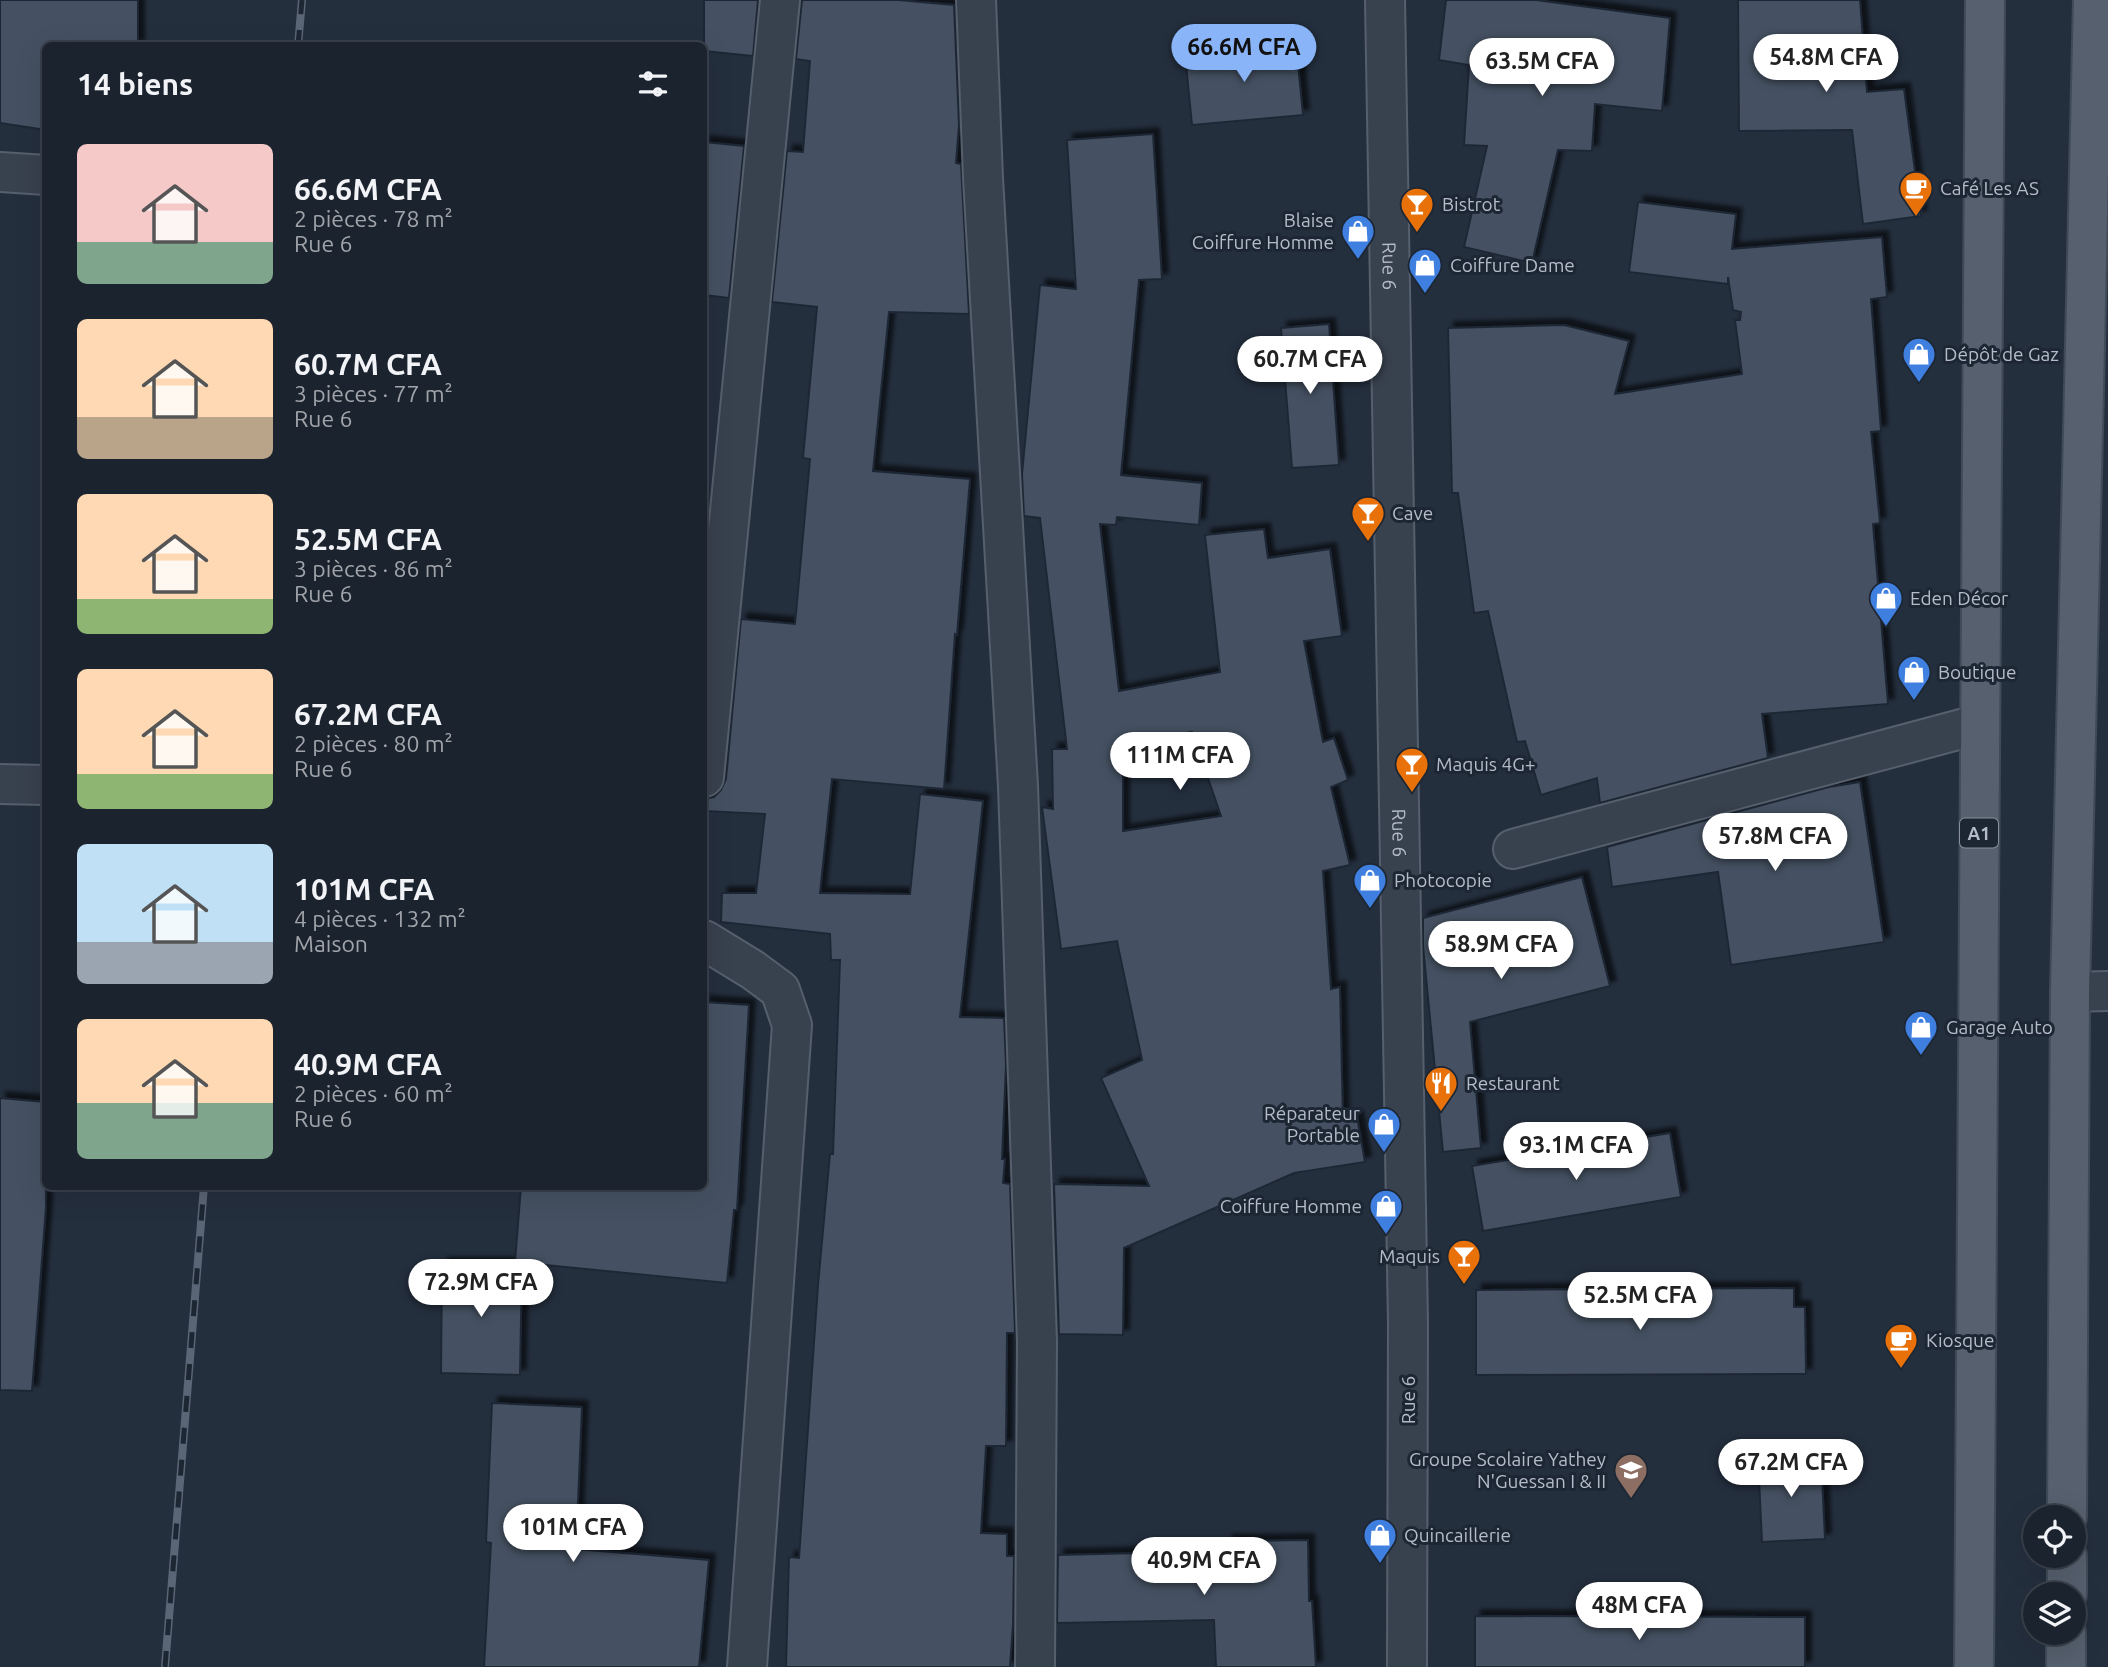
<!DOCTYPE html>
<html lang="fr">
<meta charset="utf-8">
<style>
body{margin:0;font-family:Ubuntu,sans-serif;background:#242b36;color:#f1f3f6;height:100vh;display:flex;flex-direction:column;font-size:26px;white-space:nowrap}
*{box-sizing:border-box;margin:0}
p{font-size:23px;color:#a0a4aa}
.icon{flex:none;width:38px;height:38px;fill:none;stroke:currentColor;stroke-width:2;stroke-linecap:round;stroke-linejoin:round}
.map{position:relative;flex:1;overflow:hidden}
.side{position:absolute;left:42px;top:42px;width:665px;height:1148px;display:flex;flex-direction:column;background:#1b232e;border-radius:10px;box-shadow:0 7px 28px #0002,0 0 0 2px #39404a}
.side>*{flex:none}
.controls{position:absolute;left:2023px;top:1505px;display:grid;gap:14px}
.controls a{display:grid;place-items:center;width:63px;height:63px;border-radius:50%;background:#1b232e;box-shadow:0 7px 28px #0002,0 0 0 2px #39404a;font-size:35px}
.price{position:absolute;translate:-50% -60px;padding:0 16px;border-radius:24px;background:#fff;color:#222;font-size:23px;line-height:46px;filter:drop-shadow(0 2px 4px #0008)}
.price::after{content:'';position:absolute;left:50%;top:42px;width:21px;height:16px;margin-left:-10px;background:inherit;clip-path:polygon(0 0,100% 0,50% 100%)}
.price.active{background:#8ab4f8;color:#111}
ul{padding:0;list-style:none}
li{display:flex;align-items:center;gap:21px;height:175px;padding:0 35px}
li span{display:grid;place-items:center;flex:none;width:196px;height:140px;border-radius:10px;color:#555}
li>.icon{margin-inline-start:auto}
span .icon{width:84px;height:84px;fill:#fffc;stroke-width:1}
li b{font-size:30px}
h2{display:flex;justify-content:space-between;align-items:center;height:84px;padding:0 35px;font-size:30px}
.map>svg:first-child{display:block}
.building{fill:#455162;stroke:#1f2835;stroke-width:2;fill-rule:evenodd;filter:url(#shadow)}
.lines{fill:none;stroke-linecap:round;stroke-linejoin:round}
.minor-casing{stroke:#565f6c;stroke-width:42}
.major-casing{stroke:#414a57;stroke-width:42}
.minor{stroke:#38414e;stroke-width:38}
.major{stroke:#56606e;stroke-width:38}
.rail-casing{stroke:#5a6575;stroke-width:8}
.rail{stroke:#1d2633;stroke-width:5;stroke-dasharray:16;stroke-linecap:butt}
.labels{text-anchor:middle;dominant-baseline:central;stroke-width:6;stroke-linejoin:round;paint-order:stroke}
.shield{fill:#1d2633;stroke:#878f9c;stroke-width:2}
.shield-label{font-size:18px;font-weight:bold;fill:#b4bcc9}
.poi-label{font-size:19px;fill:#b4bcc9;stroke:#1d2633;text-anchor:start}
.street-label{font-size:19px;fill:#b4bcc9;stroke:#1d2633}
</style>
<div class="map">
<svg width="2108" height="1667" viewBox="0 0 2108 1667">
<defs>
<filter id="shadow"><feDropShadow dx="6" dy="-6" stdDeviation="2" flood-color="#0009"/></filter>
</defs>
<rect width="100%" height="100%" fill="#242f3e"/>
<g class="building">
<path d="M0 0H138V46H46V130L0 123Z"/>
<path d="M704 0H758L753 56 704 51Z"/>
<path d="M802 0H898L954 5 959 125 956 163 961 164 969 314 889 312 873 471 970 479 957 635 955 634 944 789 832 779 820 893 910 894 920 794 983 801 960 1017 1004 1018 1006 1065 1002 1159H1005L1003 1183 1010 1184 1015 1333H1007L1006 1446H986L981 1533 1007 1534V1556H1014L1013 1624 1010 1667H786L789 1557 799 1558 818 1285 830 1154H833L840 960H831L830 934 721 922 722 893H756L765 814 704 811V799L714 797 721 790 726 779 741 619 795 624 810 459 803 458 817 307 772 302 787 151 803 152 810 61 796 59Z"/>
<path d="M1446 0H1536L1670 18 1662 111 1595 104 1592 151 1558 150 1532 263 1464 247 1487 146 1464 145 1469 65 1439 60Z"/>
<path d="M1738 0H1860L1867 92 1904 89 1921 216 1863 224 1852 130 1739 131Z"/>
<path d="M1296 44 1303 115 1192 125 1185 54Z"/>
<path d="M1153 134 1162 279 1139 280 1121 475 1202 483 1199 525 1117 517 1116 525 1100 524 1119 691 1220 672 1205 535 1264 529 1268 558 1330 549 1342 636 1304 641 1323 742 1334 738 1348 780 1331 787 1350 865 1323 871 1331 989 1340 987 1343 1120 1357 1117 1365 1162 1294 1173 1124 1248 1123 1335 1059 1334 1054 1184 1149 1186 1101 1078 1142 1060 1117 941 1061 949 1042 807 1053 809 1052 749H1067L1040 518 1024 516 1022 474 1040 285 1076 289 1067 140ZM1192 732 1221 816 1123 831V745Z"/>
<path d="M704 142 744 146 729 298 704 295Z"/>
<path d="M1638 202 1736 214 1732 249 1882 237 1887 297 1871 299 1881 431 1871 432 1880 523 1873 524 1888 704 1762 714 1768 758 1600 803 1597 778 1541 795 1525 741 1517 742 1488 611 1474 613 1458 493H1452L1448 328 1564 325 1629 341 1615 394 1742 374 1735 320H1740L1741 312 1733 310 1728 277V284L1629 272Z"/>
<path d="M1329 324 1339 465 1292 468 1281 328Z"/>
<path d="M1860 782 1884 942 1731 965 1718 872 1612 887 1607 847 1829 787Z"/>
<path d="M1582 877 1610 986 1470 1022 1481 1148 1443 1152 1423 946V918Z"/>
<path d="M704 1002 749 1005 737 1210H734L727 1283 515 1262 521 1186H704Z"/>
<path d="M0 1098 45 1102 46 1207 32 1391 0 1390Z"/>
<path d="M1670 1133 1681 1197 1483 1231 1472 1166Z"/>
<path d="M442 1264H522L520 1375 441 1373Z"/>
<path d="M1794 1288V1307H1805L1806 1374 1476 1375V1290Z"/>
<path d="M492 1403 582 1407 576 1549 709 1560 699 1667H484L491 1543 486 1542Z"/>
<path d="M1821 1456 1825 1539 1762 1542 1758 1458Z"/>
<path d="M1308 1540 1309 1601H1312L1316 1667H1216L1214 1620 1057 1623 1058 1555 1227 1551V1541Z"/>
<path d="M1475 1616 1805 1617V1667H1475Z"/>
</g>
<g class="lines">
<defs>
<g id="minor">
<path d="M976 0 983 178 1018 786 1037 1342 1035 1667"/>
<path id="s1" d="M1385 0 1408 1323 1407 1667"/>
<path d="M0 172 46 175"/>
<path d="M704 777 780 0"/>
<path d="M0 784 46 785"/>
<path d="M1513 849 1980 724"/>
<path d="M704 940 753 970 780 990 792 1025 747 1667"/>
<path d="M2070 992 2108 991"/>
</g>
<g id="major">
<path d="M2067 1517 2070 992 2093 0"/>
<path d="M2067 1594V1556"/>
<path d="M1974 1667 1985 0"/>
<path d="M2066 1667V1633"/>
</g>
</defs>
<use href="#minor" class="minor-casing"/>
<use href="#major" class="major-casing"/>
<use href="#minor" class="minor"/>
<use href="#major" class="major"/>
<defs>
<g id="rail">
<path d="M298 46 302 0"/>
<path d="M165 1667 204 1186"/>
</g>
</defs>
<use href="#rail" class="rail-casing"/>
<use href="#rail" class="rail"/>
</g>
<defs>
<symbol id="cafe-pin" viewBox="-11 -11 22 30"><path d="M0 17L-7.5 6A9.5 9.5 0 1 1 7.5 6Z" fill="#e8710a" stroke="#1d2633"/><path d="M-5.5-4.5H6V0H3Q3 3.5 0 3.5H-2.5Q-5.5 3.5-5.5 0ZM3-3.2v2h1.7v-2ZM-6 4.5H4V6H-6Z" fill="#fff"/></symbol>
<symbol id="bar-pin" viewBox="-11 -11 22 30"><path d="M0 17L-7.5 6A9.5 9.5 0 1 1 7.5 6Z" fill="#e8710a" stroke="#1d2633"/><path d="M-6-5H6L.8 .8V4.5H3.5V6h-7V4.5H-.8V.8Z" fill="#fff"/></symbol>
<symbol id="shop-pin" viewBox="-11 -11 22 30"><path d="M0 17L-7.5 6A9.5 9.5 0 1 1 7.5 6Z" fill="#3f7fe0" stroke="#1d2633"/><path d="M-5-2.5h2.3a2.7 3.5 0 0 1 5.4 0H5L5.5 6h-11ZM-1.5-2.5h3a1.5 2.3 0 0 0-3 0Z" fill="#fff"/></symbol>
<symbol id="restaurant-pin" viewBox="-11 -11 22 30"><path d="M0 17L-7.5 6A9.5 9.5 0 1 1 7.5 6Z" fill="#e8710a" stroke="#1d2633"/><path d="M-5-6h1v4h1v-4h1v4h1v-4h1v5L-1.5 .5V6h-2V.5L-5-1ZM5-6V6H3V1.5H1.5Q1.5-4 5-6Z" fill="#fff"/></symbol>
<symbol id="school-pin" viewBox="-11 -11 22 30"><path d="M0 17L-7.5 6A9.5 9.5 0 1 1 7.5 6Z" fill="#8d6e63" stroke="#1d2633"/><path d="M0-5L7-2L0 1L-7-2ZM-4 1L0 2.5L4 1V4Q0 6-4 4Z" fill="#fff"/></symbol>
</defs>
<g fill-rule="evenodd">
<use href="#cafe-pin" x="1897" y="169" width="38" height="52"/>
<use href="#bar-pin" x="1398" y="185" width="38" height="52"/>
<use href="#shop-pin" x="1339" y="212" width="38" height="52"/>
<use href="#shop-pin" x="1406" y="246" width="38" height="52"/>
<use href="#shop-pin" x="1900" y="335" width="38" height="52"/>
<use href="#bar-pin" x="1349" y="494" width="38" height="52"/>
<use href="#shop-pin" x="1867" y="579" width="38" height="52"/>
<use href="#shop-pin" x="1895" y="653" width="38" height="52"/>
<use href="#bar-pin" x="1393" y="745" width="38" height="52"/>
<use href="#shop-pin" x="1351" y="861" width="38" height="52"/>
<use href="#shop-pin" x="1902" y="1008" width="38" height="52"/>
<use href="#restaurant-pin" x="1422" y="1064" width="38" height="52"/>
<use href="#shop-pin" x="1365" y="1105" width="38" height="52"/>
<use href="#shop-pin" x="1367" y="1187" width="38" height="52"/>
<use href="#bar-pin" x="1445" y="1237" width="38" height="52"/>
<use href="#cafe-pin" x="1882" y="1321" width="38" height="52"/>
<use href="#school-pin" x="1612" y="1451" width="38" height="52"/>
<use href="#shop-pin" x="1361" y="1516" width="38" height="52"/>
</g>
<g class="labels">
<rect class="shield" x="1960" y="818.5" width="38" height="29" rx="5"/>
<g class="shield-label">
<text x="1979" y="833">A1</text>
</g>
<g class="poi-label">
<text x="1940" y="188">Café Les AS</text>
<text x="1442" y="204">Bistrot</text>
<text x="1334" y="220" text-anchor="end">Blaise<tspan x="1334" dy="22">Coiffure Homme</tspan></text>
<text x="1450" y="265">Coiffure Dame</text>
<text x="1944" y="354">Dépôt de Gaz</text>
<text x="1392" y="513">Cave</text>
<text x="1910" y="598">Eden Décor</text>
<text x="1938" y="672">Boutique</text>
<text x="1436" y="764">Maquis 4G+</text>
<text x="1394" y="880">Photocopie</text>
<text x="1946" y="1027">Garage Auto</text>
<text x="1466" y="1083">Restaurant</text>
<text x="1360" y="1113" text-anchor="end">Réparateur<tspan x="1360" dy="22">Portable</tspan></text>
<text x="1362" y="1206" text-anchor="end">Coiffure Homme</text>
<text x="1440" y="1256" text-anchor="end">Maquis</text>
<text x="1926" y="1340">Kiosque</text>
<text x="1606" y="1459" text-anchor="end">Groupe Scolaire Yathey<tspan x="1606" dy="22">N'Guessan I &amp; II</tspan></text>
<text x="1404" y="1535">Quincaillerie</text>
</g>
<g class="street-label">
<text stroke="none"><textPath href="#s1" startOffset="266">Rue 6</textPath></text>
<text stroke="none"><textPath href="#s1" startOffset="833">Rue 6</textPath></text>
<text transform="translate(1408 1400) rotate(-90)">Rue 6</text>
</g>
</g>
</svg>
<div class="controls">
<a><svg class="icon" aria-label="locate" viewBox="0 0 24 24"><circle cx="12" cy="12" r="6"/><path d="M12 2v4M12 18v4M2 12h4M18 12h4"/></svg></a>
<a><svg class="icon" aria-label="layers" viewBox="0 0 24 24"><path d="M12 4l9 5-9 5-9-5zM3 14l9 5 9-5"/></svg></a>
</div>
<b class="price active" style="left:1244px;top:84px">66.6M CFA</b>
<b class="price" style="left:1826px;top:94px">54.8M CFA</b>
<b class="price" style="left:1542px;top:98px">63.5M CFA</b>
<b class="price" style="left:1310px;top:396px">60.7M CFA</b>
<b class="price" style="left:1180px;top:792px">111M CFA</b>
<b class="price" style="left:1775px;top:873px">57.8M CFA</b>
<b class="price" style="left:1501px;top:981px">58.9M CFA</b>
<b class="price" style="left:1576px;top:1182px">93.1M CFA</b>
<b class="price" style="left:481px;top:1319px">72.9M CFA</b>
<b class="price" style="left:1640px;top:1332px">52.5M CFA</b>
<b class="price" style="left:1791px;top:1499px">67.2M CFA</b>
<b class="price" style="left:573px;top:1564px">101M CFA</b>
<b class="price" style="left:1204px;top:1597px">40.9M CFA</b>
<b class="price" style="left:1639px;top:1642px">48M CFA</b>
<section class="side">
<h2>14 biens<svg class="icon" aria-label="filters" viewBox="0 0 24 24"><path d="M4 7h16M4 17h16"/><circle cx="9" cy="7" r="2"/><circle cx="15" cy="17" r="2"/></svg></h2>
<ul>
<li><span style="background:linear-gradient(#f6c9c9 70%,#7fa58c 0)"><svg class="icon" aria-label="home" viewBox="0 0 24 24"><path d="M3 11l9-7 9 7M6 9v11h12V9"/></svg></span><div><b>66.6M CFA</b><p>2 pièces · 78 m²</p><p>Rue 6</p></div></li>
<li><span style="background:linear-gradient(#ffd9b3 70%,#b9a48a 0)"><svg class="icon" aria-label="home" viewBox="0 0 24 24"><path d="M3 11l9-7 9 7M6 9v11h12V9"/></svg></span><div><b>60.7M CFA</b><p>3 pièces · 77 m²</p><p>Rue 6</p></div></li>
<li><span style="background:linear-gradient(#ffd9b3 75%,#8fb573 0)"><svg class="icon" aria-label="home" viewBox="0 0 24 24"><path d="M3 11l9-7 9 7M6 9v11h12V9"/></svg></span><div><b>52.5M CFA</b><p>3 pièces · 86 m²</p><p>Rue 6</p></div></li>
<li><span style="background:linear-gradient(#ffd9b3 75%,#8fb573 0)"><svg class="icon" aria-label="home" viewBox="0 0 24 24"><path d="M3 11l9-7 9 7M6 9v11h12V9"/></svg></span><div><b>67.2M CFA</b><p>2 pièces · 80 m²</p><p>Rue 6</p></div></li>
<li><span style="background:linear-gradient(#bfe0f5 70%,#9aa5b1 0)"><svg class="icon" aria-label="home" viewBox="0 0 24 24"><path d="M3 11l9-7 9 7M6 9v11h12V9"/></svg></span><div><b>101M CFA</b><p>4 pièces · 132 m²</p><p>Maison</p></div></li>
<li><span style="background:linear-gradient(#ffd9b3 60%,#7fa58c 0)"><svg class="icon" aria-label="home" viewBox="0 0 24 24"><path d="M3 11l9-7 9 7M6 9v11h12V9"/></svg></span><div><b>40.9M CFA</b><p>2 pièces · 60 m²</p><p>Rue 6</p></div></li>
</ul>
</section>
</div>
